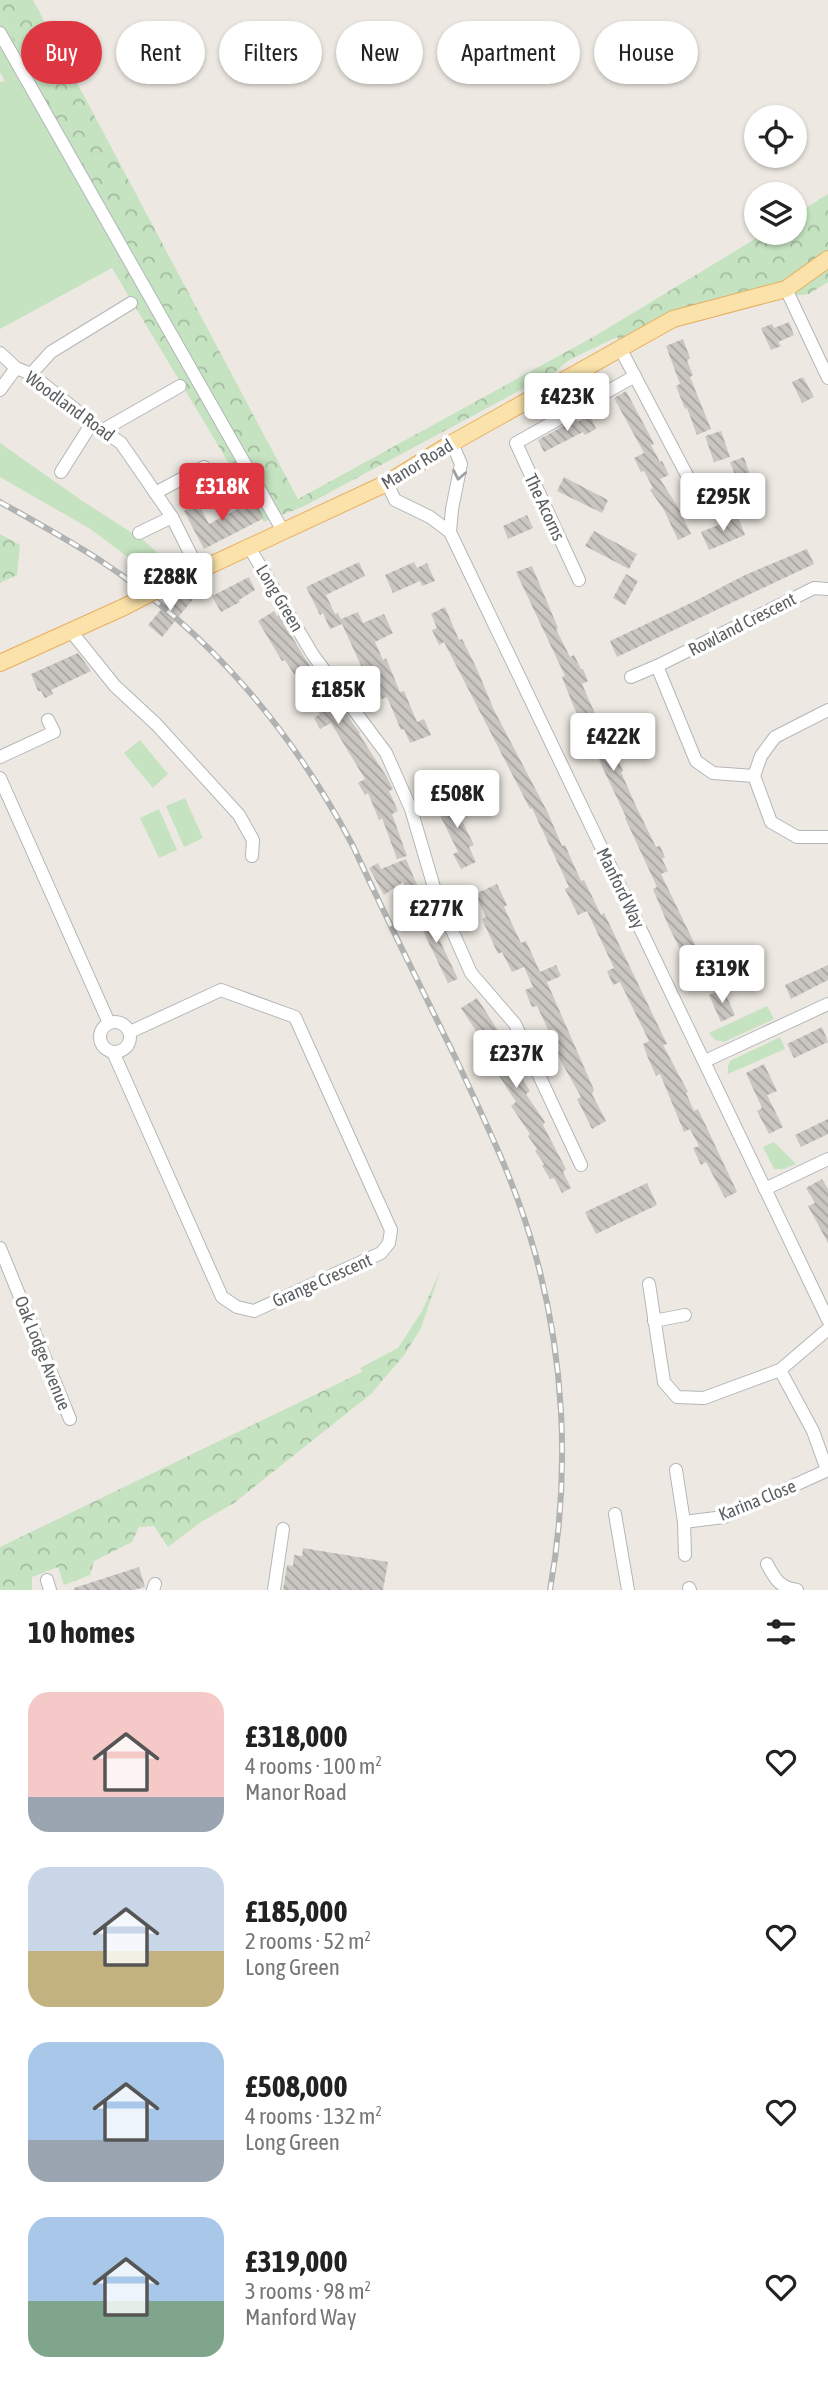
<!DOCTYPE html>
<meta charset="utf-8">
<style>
body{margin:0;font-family:"Asap Condensed",sans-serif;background:#f2f2f2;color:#222;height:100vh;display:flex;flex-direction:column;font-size:26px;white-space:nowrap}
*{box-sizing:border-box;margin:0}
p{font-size:23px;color:#767676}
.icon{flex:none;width:38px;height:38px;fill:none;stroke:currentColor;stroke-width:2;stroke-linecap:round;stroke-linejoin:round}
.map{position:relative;height:1590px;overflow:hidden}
.sheet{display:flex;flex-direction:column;background:#fff;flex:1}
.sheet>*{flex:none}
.hud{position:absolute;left:21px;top:21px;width:788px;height:63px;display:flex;gap:14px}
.buttons{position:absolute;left:744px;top:105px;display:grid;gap:14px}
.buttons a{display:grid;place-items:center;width:63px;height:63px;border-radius:50%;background:#fff;box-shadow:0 2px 5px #0004;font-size:35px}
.price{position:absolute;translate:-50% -60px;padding:0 16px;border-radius:7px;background:#fff;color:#222;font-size:23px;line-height:46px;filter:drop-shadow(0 2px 4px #0008)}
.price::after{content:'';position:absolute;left:50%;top:42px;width:21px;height:16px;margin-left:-10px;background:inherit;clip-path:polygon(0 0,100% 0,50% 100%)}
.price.current{background:#de3742;color:#fff}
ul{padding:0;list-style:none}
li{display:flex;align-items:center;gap:21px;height:175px;padding:0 28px}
li span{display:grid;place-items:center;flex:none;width:196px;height:140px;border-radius:21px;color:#555}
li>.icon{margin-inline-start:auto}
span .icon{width:84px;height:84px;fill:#fffc;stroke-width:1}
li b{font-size:30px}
h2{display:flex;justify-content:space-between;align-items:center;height:84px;padding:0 28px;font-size:30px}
.chip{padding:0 24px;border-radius:32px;background:#fff;box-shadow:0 2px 5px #0004;font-size:24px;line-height:63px}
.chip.current{background:#de3742;color:#fff}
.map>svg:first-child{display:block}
.grass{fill:#c5e3c0}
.forest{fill:url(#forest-crowns)}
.building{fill:url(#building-back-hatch)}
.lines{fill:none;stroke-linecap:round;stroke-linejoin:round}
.minor-casing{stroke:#b3b6b9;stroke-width:14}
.major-casing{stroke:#e8af60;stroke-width:18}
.minor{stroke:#fff;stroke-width:12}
.major{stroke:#fae2aa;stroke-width:16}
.rail-casing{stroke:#b1b2b2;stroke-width:6}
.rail{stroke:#fff;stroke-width:3.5;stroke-dasharray:10;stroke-linecap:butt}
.major-bridge-casing{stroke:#e8af60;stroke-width:18;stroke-linecap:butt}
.major-bridge{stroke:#fae2aa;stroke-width:16}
.oneway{stroke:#9d9fa1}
.labels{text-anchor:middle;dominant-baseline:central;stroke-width:7;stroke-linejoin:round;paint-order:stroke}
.street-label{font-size:18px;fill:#5b5f62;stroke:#fff}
</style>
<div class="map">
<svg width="828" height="1590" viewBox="0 0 828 1590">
<defs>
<pattern id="forest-crowns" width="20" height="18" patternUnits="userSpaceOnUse" patternTransform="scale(1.75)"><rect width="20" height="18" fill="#c5e3c0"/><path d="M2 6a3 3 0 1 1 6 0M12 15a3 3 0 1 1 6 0" fill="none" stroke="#a3bb9f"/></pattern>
<pattern id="building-back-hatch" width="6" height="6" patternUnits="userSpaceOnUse" patternTransform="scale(1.75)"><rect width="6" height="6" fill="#cac6c2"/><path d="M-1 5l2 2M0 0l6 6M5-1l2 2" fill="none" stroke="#a7a4a1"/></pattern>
</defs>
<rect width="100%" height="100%" fill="#ede9e2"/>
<g class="grass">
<path d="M0 14 126 256 112 268 0 329V82L5 81 0 72Z"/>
<path d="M0 443 81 500 143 540 178 571 154 577 92 530 0 477Z"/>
<path d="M140 740 168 774 153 788 124 753Z"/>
<path d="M185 798 203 838 184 847 166 806Z"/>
<path d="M159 809 177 850 159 858 140 818Z"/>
<path d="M767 1006 774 1019 724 1042 715 1040 709 1033Z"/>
<path d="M780 1037 785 1049 728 1074V1066L730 1061Z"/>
<path d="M774 1142 796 1164 784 1169H774L763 1147Z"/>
</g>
<g class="forest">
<path d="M0 0H33L298 499 595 336 765 233H794L795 215 828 194V282L809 294 697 307 620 342 617 337 569 360 556 371 310 503C295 511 280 515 264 522L112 268 126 256 0 14Z"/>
<path d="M0 534 20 545 17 575 0 583Z"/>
<path d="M441 1269 421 1328 405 1354 371 1394 234 1503 201 1522 168 1547 154 1526 139 1527 132 1542 94 1561 90 1575 64 1585 58 1567 32 1577V1590H0V1547L362 1372 360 1368 398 1348 422 1311Z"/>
</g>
<g class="building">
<path d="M789 322 794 335 778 342 781 346 771 350 761 328 772 324 774 328Z"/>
<path d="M683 339 690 358 687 361 693 375 690 377 711 429 697 435 687 408 685 409 676 386 680 384 666 346Z"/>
<path d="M803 377 814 397 802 403 792 382Z"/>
<path d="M626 391 648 432 654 444 651 445 660 462 662 461 669 475 660 479 678 507 691 534 678 540 664 510 650 490 653 488 644 471 641 472 634 458 644 453 614 398Z"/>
<path d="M590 415 596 429 585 435 583 432 544 452 538 440 576 419 577 422Z"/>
<path d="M721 431 730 457 714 462 705 436Z"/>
<path d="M744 457 753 485 751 486 760 505 749 510 730 462Z"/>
<path d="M564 477 608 500 602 513 557 491Z"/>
<path d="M254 500 264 518 204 549 184 511 198 503 209 524Z"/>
<path d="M527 515 533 528 508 539 503 526Z"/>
<path d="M738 517 745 535 709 550 701 532Z"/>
<path d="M594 531 637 554 629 569 585 546Z"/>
<path d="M807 549 814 564 617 657 610 641 695 601 745 575Z"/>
<path d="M359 562 365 576 326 595 335 614 338 613 341 619 358 612 363 623 384 614 393 633 375 642 383 660 386 658 400 692 404 691 417 722 424 719 431 735 410 743 404 729 401 730 387 697 382 699 368 667 363 670 342 624 330 629 323 613 320 615 306 587Z"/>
<path d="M414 562 417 568 427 563 435 581 422 586 420 581 393 593 385 575Z"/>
<path d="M532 566 558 628 556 629 570 657 574 655 581 669H583L588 681 582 684 607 741 609 740 623 771 621 772 635 804 656 847 660 846 665 857 662 859 668 871 661 874 711 978 697 984 668 925 653 889 657 887 625 818 626 817 573 705 562 677 565 676 516 572Z"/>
<path d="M626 574 638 581 625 605 613 598Z"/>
<path d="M249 577 255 590 239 600 240 602 221 612 212 596Z"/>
<path d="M187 592 194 598 162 637 148 625 169 600Z"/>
<path d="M445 607 459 640 462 639 477 669 494 710 548 813 562 846 565 845 581 881 584 880 601 915 604 913 667 1044 663 1045 688 1092 686 1093 694 1111 698 1109 737 1192 725 1198 706 1162 701 1165 693 1148 699 1146 690 1129 684 1132 660 1074 656 1076 648 1058 643 1044 649 1041 620 982 613 985 607 971 614 968 587 911 578 915 565 889 569 887 532 808 530 809 444 642 439 645 432 630 437 628 431 614Z"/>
<path d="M274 611 277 616 279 615 306 660 360 733 359 734 387 777 393 789 389 791 398 811 392 814 407 856 397 859 382 818 379 820 368 793 365 795 358 783 365 779 331 723 320 729 314 718 320 714 285 660 282 661 258 621Z"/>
<path d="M78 653 91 671 51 690 53 694 45 698 41 691H38L31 674Z"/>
<path d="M453 791 460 804 455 807 474 845 469 847 476 862 461 869 453 854 458 852 439 813 444 810 438 798Z"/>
<path d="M406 859 418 887 407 892 403 882 384 895 369 868 378 863 381 869Z"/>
<path d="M497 884 507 905 504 907 521 943 526 941 540 972 556 965 561 976 547 982 594 1090 592 1094 606 1121 592 1129 577 1099 581 1097 548 1038 551 1036 537 1006 532 1007 525 990 533 987 524 967 512 972 502 952 498 954 482 919 486 917 475 894Z"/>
<path d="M424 907 458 979 448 983 414 912Z"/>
<path d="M828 965V980L791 999 785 985Z"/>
<path d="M723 989 735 1015 721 1022 709 995Z"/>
<path d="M477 998 518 1061 513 1064 530 1091 526 1094 545 1122 543 1125 566 1169 563 1172 571 1188 562 1193 554 1178 550 1179 542 1166 544 1164 535 1151 537 1149 528 1136 530 1134 511 1106 516 1102 478 1043 482 1040 461 1008Z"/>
<path d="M822 1027 828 1042 794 1058 787 1044Z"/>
<path d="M764 1064 777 1091 767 1095 783 1127 769 1134 757 1111 762 1108 746 1073Z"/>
<path d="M828 1119V1134L801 1147 795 1135Z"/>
<path d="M822 1179 828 1189V1243L808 1206 815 1203 806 1188Z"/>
<path d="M647 1183 657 1205 596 1234 585 1212Z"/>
<path d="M303 1548 388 1562 383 1590H283L287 1565 293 1566 294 1555 302 1556Z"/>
<path d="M139 1567 145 1587 134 1590H74V1588Z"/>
</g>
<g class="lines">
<defs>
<g id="minor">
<path d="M0 33 283 531"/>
<path d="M786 289 828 378"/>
<path d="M620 348 701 502"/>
<path d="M0 353 16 368 31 374 92 423 121 443 172 517 199 571"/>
<path d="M31 374 51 352 131 303"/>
<path d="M0 390 16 368"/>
<path d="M103 430 180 386"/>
<path d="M61 472 92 423"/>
<path d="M387 483 395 500 430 517 450 532 828 1320"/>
<path d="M155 493 204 467"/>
<path d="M450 532 452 509 461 464 452 443"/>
<path d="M139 533 172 517"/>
<path d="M249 547 313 655 386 753 411 809 436 894 471 973 515 1024 581 1165"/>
<path d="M579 580 516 443 635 376"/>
<path d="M70 630 115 686 156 724 239 815 253 840 252 856"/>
<path d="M657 666 696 761 713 773 754 776"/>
<path d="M631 677 657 666 814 588 828 589"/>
<path d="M828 710 775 737 761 756 754 776 771 822 797 837H828"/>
<path d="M0 757 54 732 48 720"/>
<path d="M0 778 109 1023"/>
<circle cx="115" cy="1037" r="15"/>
<path d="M113 1052 222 1297 237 1307 254 1311 381 1253 389 1243 391 1230 295 1017 221 990 130 1032"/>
<path d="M705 1061 828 1004"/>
<path d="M765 1189 828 1159"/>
<path d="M0 1248 70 1419"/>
<path d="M649 1284 664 1382 677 1397 704 1398 780 1370 828 1329"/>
<path d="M654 1321 685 1315"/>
<path d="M780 1370 813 1431 827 1470"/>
<path d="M676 1470 684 1522 685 1555"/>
<path d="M615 1514 628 1590"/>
<path d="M684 1522 724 1517 828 1470"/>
<path d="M767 1564C775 1579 779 1587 797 1590"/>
<path d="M47 1580 50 1590"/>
<path d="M689 1588 690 1590"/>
<path d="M153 1590 155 1584"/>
<path d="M274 1590 283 1529"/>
</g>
<g id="major">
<path d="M157 590 387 483 452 443 673 319 786 289 828 259"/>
<path d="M0 663 124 607"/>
</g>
</defs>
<use href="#minor" class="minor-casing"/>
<use href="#major" class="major-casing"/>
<use href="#minor" class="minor"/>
<use href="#major" class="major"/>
<defs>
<path id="rail" d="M0 502C34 521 69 540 101 561 212 635 291 729 353 846 386 918 422 989 457 1061 483 1117 511 1174 529 1233 565 1348 571 1471 550 1590"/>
</defs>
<use href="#rail" class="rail-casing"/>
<use href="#rail" class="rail"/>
<defs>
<path id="major-bridge" d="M124 607 157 590"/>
</defs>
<use href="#major-bridge" class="major-bridge-casing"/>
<use href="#major-bridge" class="major-bridge"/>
</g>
<defs><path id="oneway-chevron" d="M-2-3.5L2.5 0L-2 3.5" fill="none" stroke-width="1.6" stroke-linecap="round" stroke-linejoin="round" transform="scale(1.75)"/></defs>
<use class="oneway" href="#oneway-chevron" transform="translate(459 475) rotate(101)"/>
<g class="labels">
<g class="street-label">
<text transform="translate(70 406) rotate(36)">Woodland Road</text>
<text transform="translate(417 464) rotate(-31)">Manor Road</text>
<text transform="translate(545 507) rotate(65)">The Acorns</text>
<text transform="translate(280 598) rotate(59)">Long Green</text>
<text transform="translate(742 624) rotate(-27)">Rowland Crescent</text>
<text transform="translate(621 888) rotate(64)">Manford Way</text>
<text transform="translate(322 1280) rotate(-24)">Grange Crescent</text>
<text transform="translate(43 1353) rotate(68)">Oak Lodge Avenue</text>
<text transform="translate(757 1500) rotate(-22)">Karina Close</text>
</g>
</g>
</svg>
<div class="buttons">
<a><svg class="icon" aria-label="locate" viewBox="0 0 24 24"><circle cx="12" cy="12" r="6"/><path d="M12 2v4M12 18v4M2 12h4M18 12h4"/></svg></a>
<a><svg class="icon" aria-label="layers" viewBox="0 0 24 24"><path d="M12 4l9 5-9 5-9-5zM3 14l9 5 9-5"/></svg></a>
</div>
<b class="price" style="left:567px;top:433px">£423K</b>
<b class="price current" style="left:222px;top:523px">£318K</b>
<b class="price" style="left:723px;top:533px">£295K</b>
<b class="price" style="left:170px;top:613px">£288K</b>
<b class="price" style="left:338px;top:726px">£185K</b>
<b class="price" style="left:613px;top:773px">£422K</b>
<b class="price" style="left:457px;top:830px">£508K</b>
<b class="price" style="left:436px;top:945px">£277K</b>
<b class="price" style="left:722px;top:1005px">£319K</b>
<b class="price" style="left:516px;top:1090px">£237K</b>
<div class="hud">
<a class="chip current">Buy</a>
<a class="chip">Rent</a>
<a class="chip">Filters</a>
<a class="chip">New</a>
<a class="chip">Apartment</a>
<a class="chip">House</a>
</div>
</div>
<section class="sheet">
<h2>10 homes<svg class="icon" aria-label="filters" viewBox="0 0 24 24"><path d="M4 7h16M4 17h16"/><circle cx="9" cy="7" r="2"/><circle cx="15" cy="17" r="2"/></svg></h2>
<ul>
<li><span style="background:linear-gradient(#f6c9c9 75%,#9aa5b1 0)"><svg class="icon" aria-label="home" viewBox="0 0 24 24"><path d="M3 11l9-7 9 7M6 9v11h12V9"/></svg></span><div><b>£318,000</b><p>4 rooms · 100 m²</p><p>Manor Road</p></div><svg class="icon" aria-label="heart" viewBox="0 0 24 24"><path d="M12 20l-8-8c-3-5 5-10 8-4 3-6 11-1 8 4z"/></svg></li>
<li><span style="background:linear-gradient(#c9d6e8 60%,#c2b280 0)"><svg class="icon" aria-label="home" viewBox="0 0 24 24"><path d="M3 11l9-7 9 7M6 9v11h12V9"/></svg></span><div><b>£185,000</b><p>2 rooms · 52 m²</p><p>Long Green</p></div><svg class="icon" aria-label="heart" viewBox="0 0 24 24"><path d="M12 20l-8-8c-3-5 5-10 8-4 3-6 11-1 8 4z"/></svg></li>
<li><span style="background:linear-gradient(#a9c7e8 70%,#9aa5b1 0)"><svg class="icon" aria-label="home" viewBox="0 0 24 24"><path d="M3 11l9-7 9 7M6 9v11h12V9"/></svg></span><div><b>£508,000</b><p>4 rooms · 132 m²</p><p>Long Green</p></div><svg class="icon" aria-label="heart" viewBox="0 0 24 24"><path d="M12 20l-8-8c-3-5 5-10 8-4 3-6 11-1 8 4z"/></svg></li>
<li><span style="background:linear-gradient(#a9c7e8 60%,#7fa58c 0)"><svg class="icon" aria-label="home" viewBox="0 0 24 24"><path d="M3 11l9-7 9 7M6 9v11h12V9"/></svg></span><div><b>£319,000</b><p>3 rooms · 98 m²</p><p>Manford Way</p></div><svg class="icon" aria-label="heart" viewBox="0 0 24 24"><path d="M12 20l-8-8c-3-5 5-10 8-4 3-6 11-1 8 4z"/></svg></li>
</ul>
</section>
